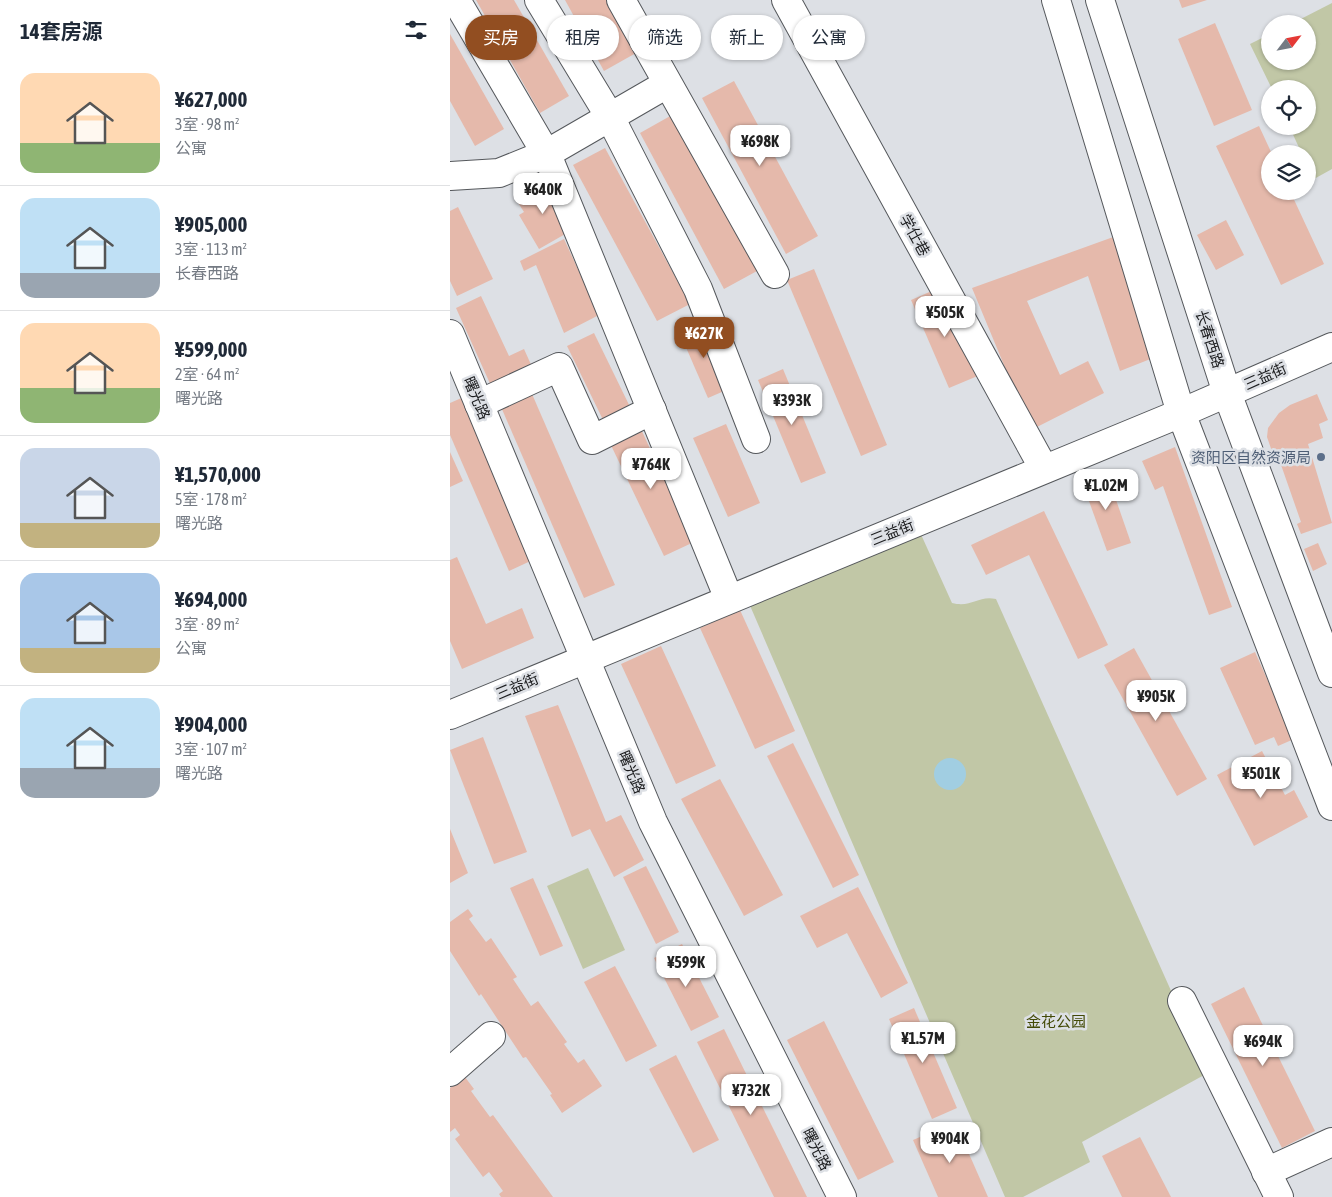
<!DOCTYPE html>
<html lang="zh">
<meta charset="utf-8">
<style>
body{margin:0;font-family:"Asap Condensed","Noto Sans SC",sans-serif;background:#f2f2f3;color:#1f2937;height:100vh;display:flex;flex-direction:column;font-size:19px;white-space:nowrap}
*{box-sizing:border-box;margin:0}
p{font-size:16px;color:#747a83}
.icon{flex:none;width:28px;height:28px;fill:none;stroke:currentColor;stroke-width:2;stroke-linecap:round;stroke-linejoin:round}
.map{position:relative;flex:1;overflow:hidden}
.sheet{display:flex;flex-direction:column;background:#fff;width:450px}
.sheet>*{flex:none}
.top-card{position:absolute;left:15px;top:15px;width:475px;height:45px;display:flex;gap:10px}
.needle{width:32px;rotate:58deg}
.tools{position:absolute;left:811px;top:15px;display:grid;gap:10px}
.tools a{display:grid;place-items:center;width:55px;height:55px;border-radius:50%;background:#fff;box-shadow:0 1px 4px #0004;font-size:25px}
.price{position:absolute;translate:-50% -42px;padding:0 11px;border-radius:10px;background:#fff;color:#222;font-size:16px;line-height:32px;filter:drop-shadow(0 1px 2px #0008)}
.price::after{content:'';position:absolute;left:50%;top:30px;width:15px;height:11px;margin-left:-8px;background:inherit;clip-path:polygon(0 0,100% 0,50% 100%)}
.price.selected{background:#924e21;color:#fff}
ul{padding:0;list-style:none}
li{display:flex;align-items:center;gap:15px;height:125px;padding:0 20px}
li+li{border-top:1px solid #e0e1e3}
li span{display:grid;place-items:center;flex:none;width:140px;height:100px;border-radius:15px;color:#555}
li>.icon{margin-inline-start:auto}
span .icon{width:60px;height:60px;fill:#fffc;stroke-width:1}
li b{font-size:21px}
h2{display:flex;justify-content:space-between;align-items:center;height:60px;padding:0 20px;font-size:21px}
.chip{padding:0 18px;border-radius:22px;background:#fff;box-shadow:0 1px 4px #0004;font-size:18px;line-height:45px}
.chip.selected{background:#924e21;color:#fff}
main{display:flex;flex:1;min-height:0}
.map>svg:first-child{display:block}
.green{fill:#c1c7a6}
.water{fill:#a1cee2}
.building{fill:#e5b9ab}
.lines{fill:none;stroke-linecap:round;stroke-linejoin:round}
.minor-casing{stroke:#55585c;stroke-width:30}
.major-casing{stroke:#55585c;stroke-width:30}
.minor{stroke:#fff;stroke-width:28}
.major{stroke:#fff;stroke-width:28}
.service-dot{fill:#5c6f8a;stroke:#dde0e5;stroke-width:2}
.labels{text-anchor:middle;dominant-baseline:central;stroke-width:5;stroke-linejoin:round;paint-order:stroke}
.street-label{font-size:15px;fill:#1b1c1e;stroke:#dde0e5}
.service-label{font-size:15px;fill:#4e5e75;stroke:#dde0e5;text-anchor:end}
.park-label{font-size:15px;fill:#434a07;stroke:#dde0e5}
</style>
<main>
<section class="sheet">
<h2>14套房源<svg class="icon" aria-label="filters" viewBox="0 0 24 24"><path d="M4 7h16M4 17h16"/><circle cx="9" cy="7" r="2"/><circle cx="15" cy="17" r="2"/></svg></h2>
<ul>
<li><span style="background:linear-gradient(#ffd9b3 70%,#8fb573 0)"><svg class="icon" aria-label="home" viewBox="0 0 24 24"><path d="M3 11l9-7 9 7M6 9v11h12V9"/></svg></span><div><b>¥627,000</b><p>3室 · 98 m²</p><p>公寓</p></div></li>
<li><span style="background:linear-gradient(#bfe0f5 75%,#9aa5b1 0)"><svg class="icon" aria-label="home" viewBox="0 0 24 24"><path d="M3 11l9-7 9 7M6 9v11h12V9"/></svg></span><div><b>¥905,000</b><p>3室 · 113 m²</p><p>长春西路</p></div></li>
<li><span style="background:linear-gradient(#ffd9b3 65%,#8fb573 0)"><svg class="icon" aria-label="home" viewBox="0 0 24 24"><path d="M3 11l9-7 9 7M6 9v11h12V9"/></svg></span><div><b>¥599,000</b><p>2室 · 64 m²</p><p>曙光路</p></div></li>
<li><span style="background:linear-gradient(#c9d6e8 75%,#c2b280 0)"><svg class="icon" aria-label="home" viewBox="0 0 24 24"><path d="M3 11l9-7 9 7M6 9v11h12V9"/></svg></span><div><b>¥1,570,000</b><p>5室 · 178 m²</p><p>曙光路</p></div></li>
<li><span style="background:linear-gradient(#a9c7e8 75%,#c2b280 0)"><svg class="icon" aria-label="home" viewBox="0 0 24 24"><path d="M3 11l9-7 9 7M6 9v11h12V9"/></svg></span><div><b>¥694,000</b><p>3室 · 89 m²</p><p>公寓</p></div></li>
<li><span style="background:linear-gradient(#bfe0f5 70%,#9aa5b1 0)"><svg class="icon" aria-label="home" viewBox="0 0 24 24"><path d="M3 11l9-7 9 7M6 9v11h12V9"/></svg></span><div><b>¥904,000</b><p>3室 · 107 m²</p><p>曙光路</p></div></li>
</ul>
</section>
<div class="map">
<svg width="882" height="1197" viewBox="0 0 882 1197">
<rect width="100%" height="100%" fill="#dde0e5"/>
<g class="green">
<path d="M882 3V169L864 179 858 164V154H852L839 126H858V89H822L800 44 820 34V61H858V24H841Z"/>
<path d="M469 530 502 603C522 608 528 595 546 599L756 1069V1074L632 1142 640 1162 573 1197H555L298 601Z"/>
<path d="M138 868 175 950 133 969 97 886Z"/>
</g>
<circle class="water" cx="500" cy="774" r="16"/>
<g class="building">
<path d="M26 0H64L119 96 90 113Z"/>
<path d="M115 0H156L186 53 154 71Z"/>
<path d="M729 0H757L732 8Z"/>
<path d="M765 23 802 110 764 126 728 39Z"/>
<path d="M0 34 54 129 25 146 0 101Z"/>
<path d="M284 81 368 236 336 254 252 98Z"/>
<path d="M222 115 307 271 274 289 190 133Z"/>
<path d="M809 126 822 154H820V191H840L874 264 831 285 766 146Z"/>
<path d="M155 148 240 304 207 321 123 165Z"/>
<path d="M96 180 124 229 89 249 69 215 74 212 65 198Z"/>
<path d="M8 207 43 279 7 296 0 281V211Z"/>
<path d="M776 220 794 255 766 270 747 235Z"/>
<path d="M666 236 703 358 670 371 638 276 577 301 610 375 638 361 654 393 581 430 522 288Z"/>
<path d="M114 239 149 315 114 333 86 265 74 271 70 261Z"/>
<path d="M364 269 437 445 411 456 337 280Z"/>
<path d="M491 287 530 375 499 388 461 300Z"/>
<path d="M31 296 59 356 74 349 83 369 42 388 6 308Z"/>
<path d="M250 319 281 388 258 398 228 329Z"/>
<path d="M144 333 183 413 156 426 117 346Z"/>
<path d="M333 369 376 473 351 483 308 380Z"/>
<path d="M82 394 165 585 134 598 51 407Z"/>
<path d="M867 394 878 420 869 424 873 438 858 444 882 523 851 534 847 524 851 522 830 462 826 463 817 437 818 428 829 413 840 405Z"/>
<path d="M16 396 87 558 59 571 0 435V403Z"/>
<path d="M276 424 310 503 278 517 243 438Z"/>
<path d="M189 425 244 542 214 556 158 439Z"/>
<path d="M725 447 782 607 759 615 713 486 705 490 692 461Z"/>
<path d="M0 452 13 481 0 487Z"/>
<path d="M656 471 681 543 657 551 631 479Z"/>
<path d="M594 511 658 645 628 659 579 555 536 575 521 545Z"/>
<path d="M868 543 877 564 863 571 854 549Z"/>
<path d="M7 557 36 624 72 608 84 638 12 669 0 641V560Z"/>
<path d="M290 610 345 731 305 749 250 628Z"/>
<path d="M211 646 266 766 226 784 171 664Z"/>
<path d="M684 648 757 779 727 796 654 665Z"/>
<path d="M805 652 844 739 828 746 824 737 805 745 770 668Z"/>
<path d="M108 705 156 822 171 815 194 860 164 877 140 829 122 837 75 716Z"/>
<path d="M33 737 77 852 44 864 0 750Z"/>
<path d="M343 743 409 875 383 888 317 756Z"/>
<path d="M812 751 835 795 844 790 858 817 804 846 767 775Z"/>
<path d="M270 779 333 895 294 916 231 799Z"/>
<path d="M0 829 18 873 0 883Z"/>
<path d="M196 866 229 932 206 944 173 877Z"/>
<path d="M83 878 113 946 90 956 60 888Z"/>
<path d="M408 887 458 983 431 998 397 933 367 948 350 916Z"/>
<path d="M18 909 23 916 19 919 36 942 41 938 67 977 63 979 81 1006 88 1001 117 1042 114 1044 128 1063 134 1059 152 1086 112 1113 100 1095 102 1094 76 1057 73 1058 31 994 29 996 0 951V922Z"/>
<path d="M232 944 269 1017 241 1031 204 958Z"/>
<path d="M165 966 207 1046 176 1062 134 982Z"/>
<path d="M794 987 865 1131 832 1148 761 1004Z"/>
<path d="M464 1008 507 1108 482 1119 439 1019Z"/>
<path d="M374 1021 444 1162 408 1180 337 1040Z"/>
<path d="M274 1029 357 1197H324L247 1042Z"/>
<path d="M226 1055 269 1140 243 1153 199 1069Z"/>
<path d="M15 1077 24 1089 21 1091 40 1117 43 1115 103 1197H51L49 1194 53 1191 39 1172 33 1177 5 1139 10 1135 5 1128 0 1132V1088Z"/>
<path d="M505 1122 538 1197H488L463 1140Z"/>
<path d="M690 1137 721 1197H672L652 1156Z"/>
</g>
<g class="lines">
<defs>
<g id="minor">
<path d="M6 0 98 157 279 599"/>
<path d="M89 0 160 117 248 289 306 439"/>
<path d="M171 0 325 274"/>
<path d="M336 0 594 469"/>
<path d="M0 176 49 173 96 154 217 84"/>
<path d="M0 334 203 822 392 1197"/>
<path d="M29 404 109 367 142 440 202 410"/>
<path d="M0 715 731 413 882 347"/>
<path d="M732 1001 829 1197"/>
<path d="M0 1072 41 1036"/>
<path d="M816 1172 882 1142"/>
</g>
<g id="major">
<path d="M606 0 731 413 882 806"/>
<path d="M650 0 777 393 882 673"/>
</g>
</defs>
<use href="#minor" class="minor-casing"/>
<use href="#major" class="major-casing"/>
<use href="#minor" class="minor"/>
<use href="#major" class="major"/>
</g>
<circle class="service-dot" cx="871" cy="457" r="5"/>
<g class="labels">
<g class="street-label">
<text transform="translate(465 235) rotate(61)">学仕巷</text>
<text transform="translate(760 339) rotate(72)">长春西路</text>
<text transform="translate(815 376) rotate(-24)">三益街</text>
<text transform="translate(27 398) rotate(67)">曙光路</text>
<text transform="translate(442 532) rotate(-22)">三益街</text>
<text transform="translate(67 686) rotate(-23)">三益街</text>
<text transform="translate(182 772) rotate(67)">曙光路</text>
<text transform="translate(367 1149) rotate(63)">曙光路</text>
</g>
<g class="service-label">
<text x="861" y="457">资阳区自然资源局</text>
</g>
<g class="park-label">
<text x="606" y="1021">金花公园</text>
</g>
</g>
</svg>
<div class="tools">
<a><svg class="needle" viewBox="-14 -14 28 28"><path d="M0-13l5 13h-10z" fill="#e53935"/><path d="M0 13l5-13h-10z" fill="#747a83"/></svg></a>
<a><svg class="icon" aria-label="locate" viewBox="0 0 24 24"><circle cx="12" cy="12" r="6"/><path d="M12 2v4M12 18v4M2 12h4M18 12h4"/></svg></a>
<a><svg class="icon" aria-label="layers" viewBox="0 0 24 24"><path d="M12 4l9 5-9 5-9-5zM3 14l9 5 9-5"/></svg></a>
</div>
<b class="price" style="left:310px;top:167px">¥698K</b>
<b class="price" style="left:93px;top:215px">¥640K</b>
<b class="price" style="left:495px;top:338px">¥505K</b>
<b class="price selected" style="left:254px;top:359px">¥627K</b>
<b class="price" style="left:342px;top:426px">¥393K</b>
<b class="price" style="left:201px;top:490px">¥764K</b>
<b class="price" style="left:656px;top:511px">¥1.02M</b>
<b class="price" style="left:706px;top:722px">¥905K</b>
<b class="price" style="left:811px;top:799px">¥501K</b>
<b class="price" style="left:236px;top:988px">¥599K</b>
<b class="price" style="left:473px;top:1064px">¥1.57M</b>
<b class="price" style="left:813px;top:1067px">¥694K</b>
<b class="price" style="left:301px;top:1116px">¥732K</b>
<b class="price" style="left:500px;top:1164px">¥904K</b>
<div class="top-card">
<a class="chip selected">买房</a>
<a class="chip">租房</a>
<a class="chip">筛选</a>
<a class="chip">新上</a>
<a class="chip">公寓</a>
</div>
</div>
</main>
